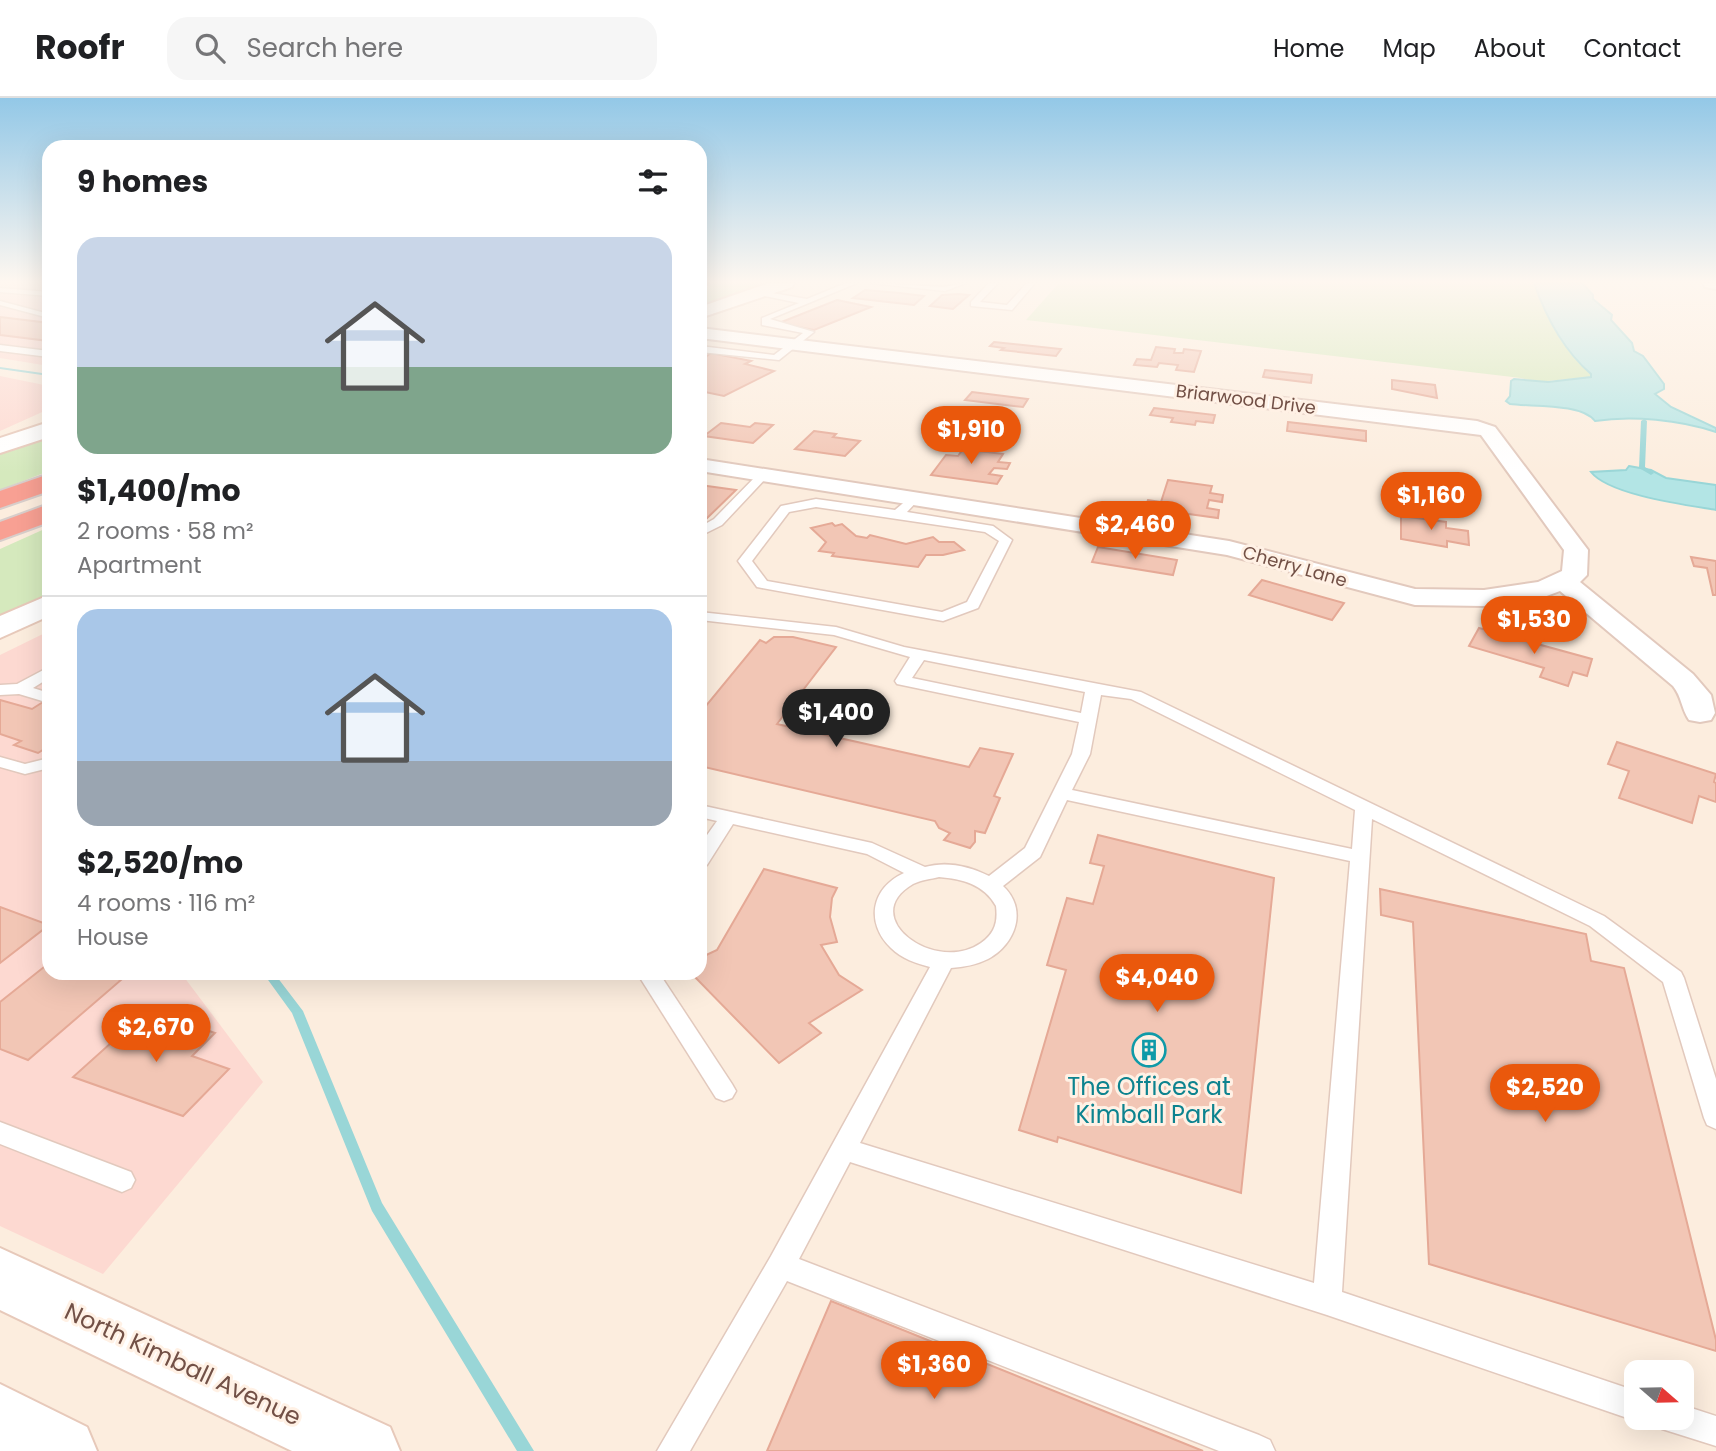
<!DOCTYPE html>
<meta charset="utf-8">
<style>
body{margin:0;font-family:Poppins,sans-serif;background:#f6f6f6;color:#202124;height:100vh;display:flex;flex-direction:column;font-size:26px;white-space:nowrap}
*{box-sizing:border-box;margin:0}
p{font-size:23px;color:#757577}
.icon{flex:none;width:38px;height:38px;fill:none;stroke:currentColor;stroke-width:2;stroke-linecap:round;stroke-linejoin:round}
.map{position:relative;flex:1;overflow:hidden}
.drawer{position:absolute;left:42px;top:42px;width:665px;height:840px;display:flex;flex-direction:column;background:#fff;border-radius:21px;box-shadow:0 7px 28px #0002}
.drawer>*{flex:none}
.needle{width:46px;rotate:110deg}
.tools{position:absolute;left:1624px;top:1262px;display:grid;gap:14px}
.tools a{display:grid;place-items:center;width:70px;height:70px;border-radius:14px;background:#fff;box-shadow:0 7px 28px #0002;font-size:35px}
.price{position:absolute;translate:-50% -60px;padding:0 16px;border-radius:24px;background:#ea580c;color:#fff;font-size:23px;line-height:46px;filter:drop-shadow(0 2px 4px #0008)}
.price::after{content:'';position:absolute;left:50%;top:42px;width:21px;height:16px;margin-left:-10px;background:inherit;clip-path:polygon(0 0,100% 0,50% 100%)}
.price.active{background:#222;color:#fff}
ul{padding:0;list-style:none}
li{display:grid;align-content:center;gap:14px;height:371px;padding:0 35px}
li+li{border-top:2px solid #e0e0e0}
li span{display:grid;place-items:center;height:217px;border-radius:21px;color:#555}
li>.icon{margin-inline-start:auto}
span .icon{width:126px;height:126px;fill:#fffc;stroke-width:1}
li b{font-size:30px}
h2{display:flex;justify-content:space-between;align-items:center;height:84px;padding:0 35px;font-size:30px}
header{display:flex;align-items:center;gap:42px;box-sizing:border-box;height:98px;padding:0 35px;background:#fff;border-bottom:2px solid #e0e0e0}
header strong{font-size:33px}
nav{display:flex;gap:38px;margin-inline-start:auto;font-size:24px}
.search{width:490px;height:63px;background:#f6f6f6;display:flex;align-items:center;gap:18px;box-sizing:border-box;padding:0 24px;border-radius:21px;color:#757577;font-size:26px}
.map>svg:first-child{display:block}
.commercial{fill:#fdd9d1}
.green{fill:#d5e9bd}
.water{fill:#b3e5e5;stroke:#99d6d7;stroke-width:2}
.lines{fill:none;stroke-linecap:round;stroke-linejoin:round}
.stream{fill:#99d6d7;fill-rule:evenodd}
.building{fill:#f2c6b5;stroke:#e5a996;stroke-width:2}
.service-casing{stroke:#e2c9bd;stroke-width:3}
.minor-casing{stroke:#e2c9bd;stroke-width:4}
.tertiary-casing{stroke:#e2c9bd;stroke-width:4}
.secondary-casing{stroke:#e7c9ba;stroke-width:4}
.motorway-casing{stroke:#d8cecb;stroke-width:4}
.service{fill:#fff;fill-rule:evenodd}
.minor{fill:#fff;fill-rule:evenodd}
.tertiary{fill:#fff;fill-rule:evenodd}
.secondary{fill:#fff;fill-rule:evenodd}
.motorway{fill:#f8a093;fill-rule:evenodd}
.labels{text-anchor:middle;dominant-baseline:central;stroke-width:6;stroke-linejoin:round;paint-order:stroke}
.far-street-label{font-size:18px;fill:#725046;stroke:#fff1e5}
.near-culture-label{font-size:24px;fill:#0d838f;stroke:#fff1e5}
.near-street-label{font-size:24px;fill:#725046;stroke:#fff1e5}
</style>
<header>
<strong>Roofr</strong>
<div class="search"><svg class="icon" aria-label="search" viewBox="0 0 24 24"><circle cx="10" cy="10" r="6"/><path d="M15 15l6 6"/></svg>Search here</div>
<nav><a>Home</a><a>Map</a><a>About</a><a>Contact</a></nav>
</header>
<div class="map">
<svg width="1716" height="1353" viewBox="0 0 1716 1353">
<rect width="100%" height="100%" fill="#fcedde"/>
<g class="commercial">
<path d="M0 185H49V268L0 260Z"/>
<path d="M0 278 49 288V311L0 333Z"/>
<path d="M49 533V875H181L263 984 103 1176 0 1128V557Z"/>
</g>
<g class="green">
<path d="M710 185H768L700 209V189Z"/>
<path d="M1059 185H1534C1546 219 1563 253 1591 276V279L1536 284 1521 280 1026 222Z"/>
<path d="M49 339V373L0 392V355Z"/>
<path d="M49 429V496L0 519V451Z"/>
</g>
<g class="water">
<path d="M1534 185H1582L1593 197V201L1612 217 1611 222 1632 245 1634 253 1643 258 1664 286V291L1655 296 1671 309 1716 330V334C1680 322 1632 317 1595 323 1581 305 1532 309 1510 306L1506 303 1510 298 1511 283 1514 281 1548 284 1591 279V276C1563 252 1546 219 1534 185Z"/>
<path d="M1629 368 1651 372 1666 380 1716 387V412C1686 407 1609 397 1591 374L1626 372Z"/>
</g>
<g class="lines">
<g class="stream">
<path d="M0 269 49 276V278L0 271Z"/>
<path d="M1644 321 1647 323 1645 369 1653 374 1654 375 1651 377 1639 370 1641 323Z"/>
<path d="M263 875H274L303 913 382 1105 534 1353H517L372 1113 292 915Z"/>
</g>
</g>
<g class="building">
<path d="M865 192 900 195 924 198 914 207 853 200Z"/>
<path d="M942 197 959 196 969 197 953 211 930 208Z"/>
<path d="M837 202 871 209 814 232 779 225Z"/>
<path d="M0 219 49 225V243L0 237Z"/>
<path d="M994 244 1061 251 1056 258 1001 252 1004 250 990 248Z"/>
<path d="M1156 249 1175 251 1174 255H1183L1184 251 1201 253 1194 274 1176 272 1178 267 1159 265 1157 269 1134 267 1137 261 1151 262Z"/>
<path d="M711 255 751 263 745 266 774 273 724 298 700 293V263Z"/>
<path d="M1265 272 1312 277 1311 285 1263 279Z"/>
<path d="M1392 282 1435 287 1437 300 1392 291Z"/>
<path d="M972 294 1028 301 1023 309 965 302Z"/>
<path d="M1154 310 1215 317 1213 325 1196 323 1195 327 1171 324 1173 320 1150 317Z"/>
<path d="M1288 324 1366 333V343L1287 333Z"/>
<path d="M721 325 750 329 755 325 773 327 753 345 704 338Z"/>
<path d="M814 333 836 336 833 339 860 343 845 358 795 351Z"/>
<path d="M963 351 1003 356 998 364 1010 365 1007 371 994 370 989 376 1002 378 997 386 931 377 946 357 958 358Z"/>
<path d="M1168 382 1212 388 1210 395 1223 397 1222 404 1209 402 1207 410 1219 412 1218 420 1145 410 1148 402 1161 404Z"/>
<path d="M700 387 736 392 700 427Z"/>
<path d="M1401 418 1446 424V430L1468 433 1469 447 1447 443V449L1401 441Z"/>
<path d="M832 425 835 428 842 426 856 438 867 440 870 437 906 446 933 439 939 444H954L964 452 943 457H926L918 469 832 458 834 455 819 453 826 444 811 430Z"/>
<path d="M1098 449 1177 462 1173 477 1092 464Z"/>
<path d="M1691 459 1716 463V497H1713L1707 470 1694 468Z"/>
<path d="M1262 482 1344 505 1332 522 1249 497Z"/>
<path d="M1479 530 1592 561 1587 578 1573 574 1568 588 1540 579 1544 570 1469 548Z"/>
<path d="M774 539H793L836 549 777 626 969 669 980 650 1013 656 994 698 1000 700 985 735 975 733V744L970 750 944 742 950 735 939 730 935 723 700 668V615L760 542 766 545Z"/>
<path d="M0 602 32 611 43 604 49 606V648L38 655 14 647 21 643 0 636Z"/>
<path d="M1617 644 1716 676 1714 684 1716 685V704L1699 698 1692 725 1619 700 1629 673 1608 666Z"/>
<path d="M1098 737 1274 780 1241 1095 1058 1039 1057 1044 1019 1032 1066 872 1047 867 1067 800 1093 806 1104 768 1090 765Z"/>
<path d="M764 771 837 790 832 800 830 819 837 844 821 847 839 877 862 892 809 925 821 935 779 965 691 875H700V860L717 852Z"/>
<path d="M1380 791 1586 836 1591 863 1624 870 1716 1242V1253L1429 1166 1413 824 1381 817Z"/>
<path d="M0 809 49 827 0 865Z"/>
<path d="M49 865V875H100L121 882 28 962 0 951V904Z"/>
<path d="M169 908 186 913 176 922 215 935 192 958 229 971 183 1018 73 979 141 918 154 922Z"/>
<path d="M831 1203 1203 1353H767Z"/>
</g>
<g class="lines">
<defs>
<g id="service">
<path d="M846 185H857L770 221 814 234 779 262 700 254V248L774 257 803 235 762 227V220L799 205 755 196V192L807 201Z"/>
<path d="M870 185 944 189 966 185 945 193Z"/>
<path d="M989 185H998L980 204 1007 207 1027 185H1035L1012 212 971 208V204Z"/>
<path d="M0 190 49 194V198L0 194Z"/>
<path d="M0 203 49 216V220L0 207Z"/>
<path d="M0 247 49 253V259L0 253Z"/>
<path d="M759 375 769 377 722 427 700 438V429L714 421Z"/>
<path d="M915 395 921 399 907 414 993 428 1012 442 978 510 943 523 762 490 757 489 738 463 781 408 816 401 895 412ZM816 409 985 434 999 443 967 504 942 514 767 483 752 463 789 414Z"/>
<path d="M700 514 836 529 904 549 1141 594 1604 818 1681 874 1684 880 1716 981V1031L1707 1027 1704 1020 1663 884 1590 828 1372 721 1342 1194 1636 1293V1320H1645L1636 1323 1327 1217 850 1064 799 1161 1259 1337 1270 1342 1275 1353H1219L787 1183 690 1353H657L771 1158 930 869C916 865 902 861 891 850 865 825 871 790 904 775L867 756 733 726 707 767 700 769V747L717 723 700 719V707L872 745 925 769C946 763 969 768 989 778L1025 750 1072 656 1079 624 897 586 895 583 910 559 834 537 700 522ZM924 562 1085 594 1081 615 912 580ZM1101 597 1131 601 1355 712 1352 751 1072 692 1090 656ZM1067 702 1350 763 1314 1185 860 1045 951 870C964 869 976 867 988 861 1016 846 1028 811 1003 788L1040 759ZM939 779C962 781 984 786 996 808 998 824 995 835 981 845 935 877 856 819 913 786 921 782 931 781 939 779Z"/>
<path d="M49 569V580L33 590 49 595V605L19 596 0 597V587L17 586Z"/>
<path d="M0 659 25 666 49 660V670L25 676 0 669Z"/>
<path d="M637 875H659L732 986 736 993 732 1000 724 1003 716 1000Z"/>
<path d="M0 1024 131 1074 135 1082 131 1090 122 1094 0 1046Z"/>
<path d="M1682 1307 1716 1318V1348L1662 1331 1658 1320H1682Z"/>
</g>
<path id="minor" d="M700 230 1477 323 1495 329 1588 452 1587 477 1580 484 1693 576 1711 597 1715 615 1711 622 1700 624 1689 622C1681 610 1682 599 1673 588L1560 493 1544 499 1484 508 1415 507 1227 457 700 373V361L1229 443 1415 491 1484 492 1538 484 1562 473 1564 452 1481 337 700 240Z"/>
<path id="tertiary" d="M1703 185H1716V191L1705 189Z"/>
<g id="secondary">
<path d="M769 185H794L792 189 700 220V209Z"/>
<path d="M49 324V339L0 355V340Z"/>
<path d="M49 497V518L0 540V518Z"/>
<path d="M0 1150 390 1329 400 1353H292L0 1212Z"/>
<path d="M0 1286 87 1329 97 1353H0Z"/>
</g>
<g id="motorway">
<path d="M700 185H710L700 191Z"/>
<path d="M49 376V393L0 410V393Z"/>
<path d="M49 406V424L0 442V424Z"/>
</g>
</defs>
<use href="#service" class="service-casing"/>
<use href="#minor" class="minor-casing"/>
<use href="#tertiary" class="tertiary-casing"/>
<use href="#secondary" class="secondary-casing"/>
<use href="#motorway" class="motorway-casing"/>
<use href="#service" class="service"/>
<use href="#minor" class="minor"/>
<use href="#tertiary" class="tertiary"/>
<use href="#secondary" class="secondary"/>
<use href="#motorway" class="motorway"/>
</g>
<linearGradient id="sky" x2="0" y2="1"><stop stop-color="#93c8e7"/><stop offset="0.49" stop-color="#fef7f0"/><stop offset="1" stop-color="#fef7f0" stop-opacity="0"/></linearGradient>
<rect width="1716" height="375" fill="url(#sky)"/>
<defs>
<symbol id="building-ring" viewBox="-11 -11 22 22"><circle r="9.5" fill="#fff1e5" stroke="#0f9aa8" stroke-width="1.5"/><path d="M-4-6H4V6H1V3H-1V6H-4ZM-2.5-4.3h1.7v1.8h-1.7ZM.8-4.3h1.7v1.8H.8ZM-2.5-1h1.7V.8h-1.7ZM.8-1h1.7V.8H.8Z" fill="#0f9aa8"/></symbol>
</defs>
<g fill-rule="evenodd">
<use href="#building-ring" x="1130" y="933" width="38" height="38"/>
</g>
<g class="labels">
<g class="far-street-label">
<text transform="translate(1246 301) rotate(7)">Briarwood Drive</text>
<text transform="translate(1295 468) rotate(16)">Cherry Lane</text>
</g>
<g class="near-culture-label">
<text x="1149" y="988">The Offices at<tspan x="1149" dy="28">Kimball Park</tspan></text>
</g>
<g class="near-street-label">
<text transform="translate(183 1266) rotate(25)">North Kimball Avenue</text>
</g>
</g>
</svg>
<div class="tools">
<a><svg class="needle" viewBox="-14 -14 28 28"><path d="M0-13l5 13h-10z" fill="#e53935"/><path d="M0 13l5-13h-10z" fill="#757577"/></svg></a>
</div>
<b class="price" style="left:971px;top:368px">$1,910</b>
<b class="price" style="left:1431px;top:434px">$1,160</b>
<b class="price" style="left:1135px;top:463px">$2,460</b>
<b class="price" style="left:1534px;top:558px">$1,530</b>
<b class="price active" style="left:836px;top:651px">$1,400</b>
<b class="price" style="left:1157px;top:916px">$4,040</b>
<b class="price" style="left:156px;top:966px">$2,670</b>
<b class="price" style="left:1545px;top:1026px">$2,520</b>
<b class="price" style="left:934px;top:1303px">$1,360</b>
<section class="drawer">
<h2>9 homes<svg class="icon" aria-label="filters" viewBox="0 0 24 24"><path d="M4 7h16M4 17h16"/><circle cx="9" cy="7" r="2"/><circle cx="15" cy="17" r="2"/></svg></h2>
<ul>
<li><span style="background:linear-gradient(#c9d6e8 60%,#7fa58c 0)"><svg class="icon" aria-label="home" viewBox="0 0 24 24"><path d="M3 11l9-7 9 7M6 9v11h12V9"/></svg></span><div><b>$1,400/mo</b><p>2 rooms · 58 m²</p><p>Apartment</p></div></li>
<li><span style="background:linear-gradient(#a9c7e8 70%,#9aa5b1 0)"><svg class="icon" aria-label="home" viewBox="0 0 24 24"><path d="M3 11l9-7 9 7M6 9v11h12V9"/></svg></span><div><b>$2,520/mo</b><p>4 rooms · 116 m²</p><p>House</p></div></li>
</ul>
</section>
</div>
